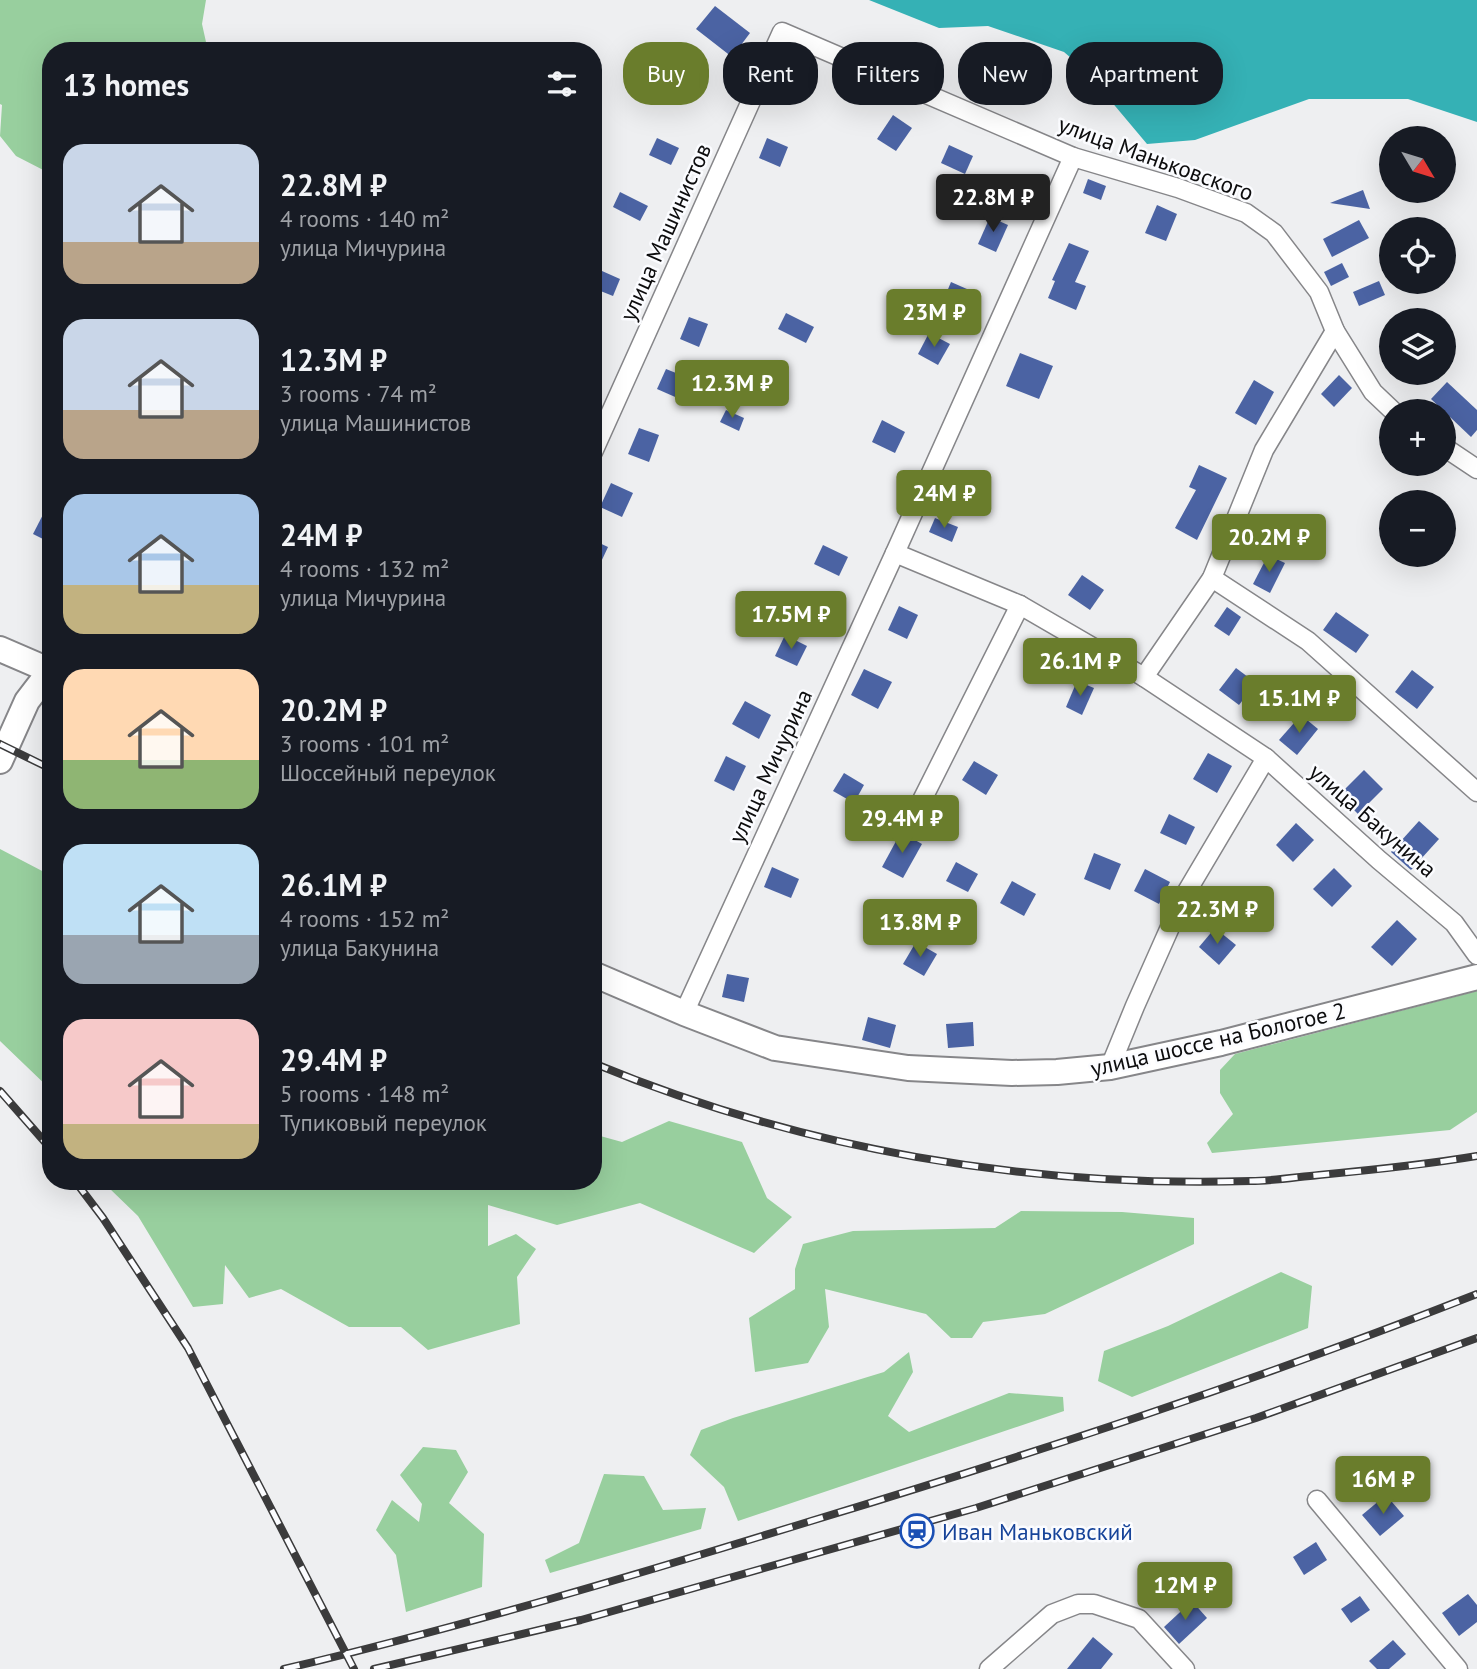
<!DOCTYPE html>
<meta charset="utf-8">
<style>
body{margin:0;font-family:"PT Sans",sans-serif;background:#242831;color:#f1f3f6;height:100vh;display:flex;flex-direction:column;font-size:26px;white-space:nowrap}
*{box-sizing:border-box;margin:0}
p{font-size:23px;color:#9ea1a6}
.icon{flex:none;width:38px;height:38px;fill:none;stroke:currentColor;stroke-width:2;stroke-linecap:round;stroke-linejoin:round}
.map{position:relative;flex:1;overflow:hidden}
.panel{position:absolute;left:42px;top:42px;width:560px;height:1148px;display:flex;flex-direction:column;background:#171b24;border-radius:28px;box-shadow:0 7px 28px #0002}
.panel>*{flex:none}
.banner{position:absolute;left:623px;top:42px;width:665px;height:63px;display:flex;gap:14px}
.needle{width:46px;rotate:128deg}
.buttons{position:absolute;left:1379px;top:126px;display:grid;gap:14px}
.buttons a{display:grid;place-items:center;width:77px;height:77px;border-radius:50%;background:#171b24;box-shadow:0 7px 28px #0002;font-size:35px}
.price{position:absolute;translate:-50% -60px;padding:0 16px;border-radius:7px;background:#6a7d2c;color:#fff;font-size:23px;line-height:46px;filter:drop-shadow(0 2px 4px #0008)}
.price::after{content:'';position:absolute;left:50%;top:42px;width:21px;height:16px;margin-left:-10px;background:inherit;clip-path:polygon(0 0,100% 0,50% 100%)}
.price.current{background:#222;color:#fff}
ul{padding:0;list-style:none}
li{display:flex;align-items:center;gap:21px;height:175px;padding:0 21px}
li span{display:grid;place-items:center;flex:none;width:196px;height:140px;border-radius:21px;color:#555}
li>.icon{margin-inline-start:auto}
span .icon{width:84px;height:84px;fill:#fffc;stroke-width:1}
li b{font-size:30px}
h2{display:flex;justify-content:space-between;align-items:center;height:84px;padding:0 21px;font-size:30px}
.chip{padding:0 24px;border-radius:28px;background:#171b24;box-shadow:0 7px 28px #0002;font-size:24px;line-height:63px}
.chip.current{background:#6a7d2c;color:#fff}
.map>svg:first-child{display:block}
.green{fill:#98cf9e}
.water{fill:#35b1b5}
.building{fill:#4b63a3}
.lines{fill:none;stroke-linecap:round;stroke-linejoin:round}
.street-casing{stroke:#868689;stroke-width:21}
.secondary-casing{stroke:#868689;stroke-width:28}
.street{stroke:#fff;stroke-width:18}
.secondary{stroke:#fff;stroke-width:24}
.rail-casing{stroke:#3b3b3c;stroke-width:8}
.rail{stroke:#fbfcff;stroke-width:5;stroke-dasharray:16;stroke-linecap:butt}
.labels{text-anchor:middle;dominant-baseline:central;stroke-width:5;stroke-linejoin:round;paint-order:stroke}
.street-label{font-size:23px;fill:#0c0c0d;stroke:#fbfcff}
.transit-label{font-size:23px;fill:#164399;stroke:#fbfcff;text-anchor:start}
</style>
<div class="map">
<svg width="1477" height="1669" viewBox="0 0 1477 1669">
<rect width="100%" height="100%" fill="#eeeff1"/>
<g class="green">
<path d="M0 0H206L202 24 208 51H51V174L16 156 0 136 2 105 0 104Z"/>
<path d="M0 849 46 873H51V1090L0 1041Z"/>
<path d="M1477 991V1112L1450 1130 1212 1153 1207 1143 1233 1114 1220 1093V1070L1235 1054Z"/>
<path d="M669 1121 742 1142 767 1198 792 1217 754 1253 640 1203 557 1225 488 1205V1246L516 1234 536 1249 517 1277 520 1324 428 1350 401 1327H349L281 1289 249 1298 225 1265 223 1304 193 1307 138 1216 109 1188 106 1181H389L390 1185 394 1181H593V1134L622 1142Z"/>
<path d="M1021 1211 1122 1212 1194 1218V1244L1045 1314 983 1322 972 1338H951L926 1314 825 1289 829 1327 808 1363 755 1372 749 1318 795 1289V1269L803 1244 853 1231 995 1228Z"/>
<path d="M1281 1272 1312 1286 1308 1328 1132 1397 1098 1381 1104 1351 1168 1326Z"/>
<path d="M909 1352 913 1372 888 1416 909 1432 1009 1393 1063 1397 1064 1411 738 1521 724 1487 690 1455 701 1430 733 1418 884 1372Z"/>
<path d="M423 1447 456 1450 468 1472 449 1503 484 1534 482 1587 406 1612 396 1555 376 1530 392 1500 419 1522 422 1504 400 1475Z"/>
<path d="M604 1474 644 1476 663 1510 706 1508 701 1529 550 1573 545 1560 579 1543Z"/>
</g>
<path class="water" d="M869 0H1477V122L1408 99H1309L1195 140 1147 144 1084 69 1064 52 988 26 939 28Z"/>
<g class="building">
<path d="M715 6 750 33 732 57 696 29Z"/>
<path d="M893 115 912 128 896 151 877 139Z"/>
<path d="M657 138 679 148 671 165 649 155Z"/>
<path d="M767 138 788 147 780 167 759 158Z"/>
<path d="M949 145 973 156 965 174 941 163Z"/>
<path d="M1088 179 1106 186 1101 200 1083 193Z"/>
<path d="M1363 190 1370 209 1330 203Z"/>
<path d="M620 192 648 206 640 221 613 207Z"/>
<path d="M1157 205 1177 214 1166 241 1145 233Z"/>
<path d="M990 217 1008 225 996 252 978 244Z"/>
<path d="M1359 220 1369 238 1332 257 1323 239Z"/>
<path d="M1069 243 1089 251 1075 282 1086 286 1076 310 1048 298 1055 281 1052 280Z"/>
<path d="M1342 263 1349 277 1331 286 1324 272Z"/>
<path d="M593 267 620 279 613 296 593 288Z"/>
<path d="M1379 281 1385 295 1359 306 1353 292Z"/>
<path d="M951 282 976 293 966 316 941 306Z"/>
<path d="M786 313 814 327 806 343 778 329Z"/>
<path d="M689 317 708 324 699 347 680 339Z"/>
<path d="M929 333 950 344 938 365 918 354Z"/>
<path d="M1020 353 1053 366 1039 399 1006 386Z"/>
<path d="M666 369 691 379 682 400 657 389Z"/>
<path d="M1339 375 1352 388 1334 407 1321 394Z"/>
<path d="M1254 380 1274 392 1256 425 1235 413Z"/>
<path d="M1447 382 1477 410V430L1471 437 1431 399Z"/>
<path d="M726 410 744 418 739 431 720 422Z"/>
<path d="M882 420 905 432 895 453 872 442Z"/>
<path d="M639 428 659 435 649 462 628 454Z"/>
<path d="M1199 465 1227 478 1197 540 1175 528 1196 490 1189 487Z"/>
<path d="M611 483 633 493 622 517 600 507Z"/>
<path d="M51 499V543L33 534Z"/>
<path d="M935 518 958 527 952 542 929 532Z"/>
<path d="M593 540 608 547 593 579Z"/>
<path d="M823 545 848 557 839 576 814 564Z"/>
<path d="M1268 555 1285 563 1270 593 1253 584Z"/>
<path d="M1082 575 1104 590 1090 610 1068 595Z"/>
<path d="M899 606 918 615 907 639 888 630Z"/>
<path d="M1227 607 1241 617 1229 636 1214 626Z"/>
<path d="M1336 612 1369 635 1356 653 1323 630Z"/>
<path d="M785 635 807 646 797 666 775 656Z"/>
<path d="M1236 668 1256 683 1239 705 1219 690Z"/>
<path d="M864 669 892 682 878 709 851 695Z"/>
<path d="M1412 670 1434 687 1417 709 1395 692Z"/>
<path d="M1077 681 1094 688 1082 715 1066 707Z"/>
<path d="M745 701 771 715 759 739 732 724Z"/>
<path d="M1301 715 1318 729 1297 755 1279 740Z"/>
<path d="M1208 753 1232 766 1217 793 1193 779Z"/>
<path d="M726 756 746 766 734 791 714 781Z"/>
<path d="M974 761 998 775 986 795 962 780Z"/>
<path d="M1364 770 1383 789 1358 814 1339 795Z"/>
<path d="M844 773 864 785 854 803 833 791Z"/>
<path d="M1169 814 1195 827 1186 845 1160 833Z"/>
<path d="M1419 821 1439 839 1411 870 1391 852Z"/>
<path d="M1296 823 1314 840 1293 862 1276 845Z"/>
<path d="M901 832 922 844 903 878 882 867Z"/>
<path d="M1094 853 1121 864 1110 890 1084 879Z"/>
<path d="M956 862 978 874 968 892 946 881Z"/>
<path d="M772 867 799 879 791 898 764 887Z"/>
<path d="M1334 868 1352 886 1332 907 1313 889Z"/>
<path d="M1145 869 1170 882 1159 904 1134 891Z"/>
<path d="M1012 881 1036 894 1024 916 1000 903Z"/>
<path d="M1397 920 1417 939 1392 966 1371 947Z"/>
<path d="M1215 928 1236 945 1219 965 1199 947Z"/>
<path d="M916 942 937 954 924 976 903 964Z"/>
<path d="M727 974 749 978 744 1002 722 997Z"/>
<path d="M868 1017 896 1025 890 1048 862 1040Z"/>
<path d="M973 1022 974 1046 948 1048 946 1024Z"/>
<path d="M1386 1495 1404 1516 1380 1536 1362 1515Z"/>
<path d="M1316 1542 1327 1560 1304 1575 1293 1557Z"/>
<path d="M1468 1594 1477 1605V1622L1459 1636 1442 1613Z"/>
<path d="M1360 1596 1370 1610 1351 1623 1341 1609Z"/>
<path d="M1192 1601 1207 1618 1179 1644 1164 1627Z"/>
<path d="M1093 1637 1113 1654 1101 1669H1067Z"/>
<path d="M1393 1640 1406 1654 1389 1669H1377L1369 1661Z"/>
</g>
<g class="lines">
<defs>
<g id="street">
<path d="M1444 447 1477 469"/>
<path d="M593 452 782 32 1073 157 1178 188 1246 213 1274 233 1319 292 1335 331 1373 392 1393 411"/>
<path d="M895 553 1020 605 1144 677 1266 758 1379 860 1454 923 1477 955"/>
<path d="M1212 578 1308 641 1477 792"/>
<path d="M1144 677 1212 578 1264 450 1335 331"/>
<path d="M910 824 1020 605"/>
<path d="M684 1013 895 553 1073 157"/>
<path d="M1110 1067 1135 1006 1183 898 1266 758"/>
<path d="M1317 1500 1458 1669"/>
<path d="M989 1669 1052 1614 1078 1604H1094L1139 1619 1185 1669"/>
</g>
<g id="secondary">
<path d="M0 649 51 671"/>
<path d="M0 761 27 701 50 671"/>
<path d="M593 974 684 1013 775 1048 908 1068 1012 1073 1057 1072 1110 1067 1221 1043 1477 977"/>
</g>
</defs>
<use href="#street" class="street-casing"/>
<use href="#secondary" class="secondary-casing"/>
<use href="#street" class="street"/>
<use href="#secondary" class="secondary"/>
<defs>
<g id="rail">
<path d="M0 744 51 769"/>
<path d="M593 1063C800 1149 1027 1188 1251 1181 1273 1181 1297 1177 1319 1175 1372 1170 1424 1165 1477 1156"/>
<path d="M0 1091 51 1149"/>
<path d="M75 1181 103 1218 188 1348 354 1669"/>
<path d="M284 1669C461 1627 636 1575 811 1521 1035 1453 1259 1380 1477 1294"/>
<path d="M374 1669 581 1620 976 1508 1256 1418 1477 1338"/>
</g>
</defs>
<use href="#rail" class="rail-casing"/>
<use href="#rail" class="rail"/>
</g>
<defs>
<symbol id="station-ring" viewBox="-11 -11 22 22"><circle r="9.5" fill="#fbfcff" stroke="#1a4fb4" stroke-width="1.5"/><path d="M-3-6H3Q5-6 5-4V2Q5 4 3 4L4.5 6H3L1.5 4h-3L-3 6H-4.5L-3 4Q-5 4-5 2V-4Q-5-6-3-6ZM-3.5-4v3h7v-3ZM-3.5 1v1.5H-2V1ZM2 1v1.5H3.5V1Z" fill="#1a4fb4"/></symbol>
</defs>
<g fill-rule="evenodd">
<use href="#station-ring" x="898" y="1512" width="38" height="38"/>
</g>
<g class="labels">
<g class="street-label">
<text transform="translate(1156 158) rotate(20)">улица Маньковского</text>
<text transform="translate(665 232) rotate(-66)">улица Машинистов</text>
<text transform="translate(770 766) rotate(-65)">улица Мичурина</text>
<text transform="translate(1373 820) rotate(41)">улица Бакунина</text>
<text transform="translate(1218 1039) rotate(-13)">улица шоссе на Бологое 2</text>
</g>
<g class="transit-label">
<text x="942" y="1531">Иван Маньковский</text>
</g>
</g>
</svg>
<div class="buttons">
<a><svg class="needle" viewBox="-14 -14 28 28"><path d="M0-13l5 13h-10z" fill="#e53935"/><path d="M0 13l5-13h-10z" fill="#9ea1a6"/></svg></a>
<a><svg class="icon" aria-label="locate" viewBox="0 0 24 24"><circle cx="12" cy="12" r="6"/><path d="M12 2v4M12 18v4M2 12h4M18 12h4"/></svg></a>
<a><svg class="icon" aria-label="layers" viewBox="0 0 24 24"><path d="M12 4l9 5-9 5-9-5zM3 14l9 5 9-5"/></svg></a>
<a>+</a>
<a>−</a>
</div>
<b class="price current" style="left:993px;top:234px">22.8M ₽</b>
<b class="price" style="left:934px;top:349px">23M ₽</b>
<b class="price" style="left:732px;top:420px">12.3M ₽</b>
<b class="price" style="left:944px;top:530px">24M ₽</b>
<b class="price" style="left:1269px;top:574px">20.2M ₽</b>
<b class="price" style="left:791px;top:651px">17.5M ₽</b>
<b class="price" style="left:1080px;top:698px">26.1M ₽</b>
<b class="price" style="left:1299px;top:735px">15.1M ₽</b>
<b class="price" style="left:902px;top:855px">29.4M ₽</b>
<b class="price" style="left:1217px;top:946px">22.3M ₽</b>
<b class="price" style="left:920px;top:959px">13.8M ₽</b>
<b class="price" style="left:1383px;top:1516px">16M ₽</b>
<b class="price" style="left:1185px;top:1622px">12M ₽</b>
<div class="banner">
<a class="chip current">Buy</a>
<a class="chip">Rent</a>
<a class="chip">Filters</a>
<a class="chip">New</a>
<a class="chip">Apartment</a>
</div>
<section class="panel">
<h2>13 homes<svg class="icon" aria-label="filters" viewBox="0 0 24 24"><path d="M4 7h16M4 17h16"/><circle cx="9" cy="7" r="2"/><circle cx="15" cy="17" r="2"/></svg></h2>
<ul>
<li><span style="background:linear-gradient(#c9d6e8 70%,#b9a48a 0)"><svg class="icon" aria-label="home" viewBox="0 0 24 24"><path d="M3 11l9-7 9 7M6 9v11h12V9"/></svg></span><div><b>22.8M ₽</b><p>4 rooms · 140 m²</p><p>улица Мичурина</p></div></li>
<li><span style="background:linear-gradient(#c9d6e8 65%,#b9a48a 0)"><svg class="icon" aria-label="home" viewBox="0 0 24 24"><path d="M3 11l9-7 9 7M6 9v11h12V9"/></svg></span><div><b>12.3M ₽</b><p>3 rooms · 74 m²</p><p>улица Машинистов</p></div></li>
<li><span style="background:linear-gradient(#a9c7e8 65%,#c2b280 0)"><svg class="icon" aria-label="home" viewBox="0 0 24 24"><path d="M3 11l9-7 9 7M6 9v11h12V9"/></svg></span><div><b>24M ₽</b><p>4 rooms · 132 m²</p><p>улица Мичурина</p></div></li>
<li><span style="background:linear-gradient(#ffd9b3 65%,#8fb573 0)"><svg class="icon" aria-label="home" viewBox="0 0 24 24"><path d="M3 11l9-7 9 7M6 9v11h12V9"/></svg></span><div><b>20.2M ₽</b><p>3 rooms · 101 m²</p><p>Шоссейный переулок</p></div></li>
<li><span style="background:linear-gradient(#bfe0f5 65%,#9aa5b1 0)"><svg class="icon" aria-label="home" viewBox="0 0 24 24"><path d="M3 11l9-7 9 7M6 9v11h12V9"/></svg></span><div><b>26.1M ₽</b><p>4 rooms · 152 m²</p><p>улица Бакунина</p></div></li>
<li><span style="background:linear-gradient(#f6c9c9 75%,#c2b280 0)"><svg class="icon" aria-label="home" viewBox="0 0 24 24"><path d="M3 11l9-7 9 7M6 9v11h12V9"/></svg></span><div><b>29.4M ₽</b><p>5 rooms · 148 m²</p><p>Тупиковый переулок</p></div></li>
</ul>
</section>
</div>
